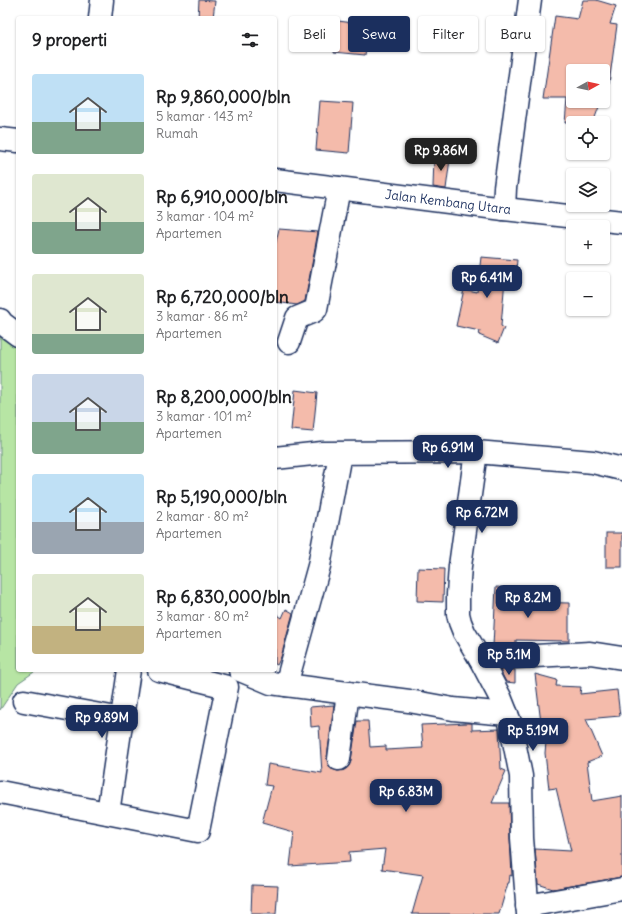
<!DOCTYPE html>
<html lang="id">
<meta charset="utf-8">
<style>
body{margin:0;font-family:Delius,sans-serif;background:#f6f6f6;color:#202124;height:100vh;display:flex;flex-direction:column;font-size:15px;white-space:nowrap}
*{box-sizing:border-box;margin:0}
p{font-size:13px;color:#757577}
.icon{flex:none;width:22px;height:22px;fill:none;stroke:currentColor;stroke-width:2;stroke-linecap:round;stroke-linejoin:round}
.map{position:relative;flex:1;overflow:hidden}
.sheet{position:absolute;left:16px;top:16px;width:261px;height:656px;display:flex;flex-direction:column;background:#fff;border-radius:4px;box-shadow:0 1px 3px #0004}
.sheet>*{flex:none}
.top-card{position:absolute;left:289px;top:16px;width:273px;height:36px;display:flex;gap:8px}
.needle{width:26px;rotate:82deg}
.buttons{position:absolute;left:566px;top:64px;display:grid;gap:8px}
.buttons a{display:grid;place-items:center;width:44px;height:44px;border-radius:4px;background:#fff;box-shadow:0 1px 3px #0004;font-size:20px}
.price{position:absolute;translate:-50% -34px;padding:0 9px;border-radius:8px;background:#1b2f5e;color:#fff;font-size:13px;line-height:26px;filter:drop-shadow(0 1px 2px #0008)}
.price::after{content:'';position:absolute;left:50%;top:24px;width:12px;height:9px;margin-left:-6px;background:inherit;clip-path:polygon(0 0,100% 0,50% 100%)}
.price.selected{background:#222;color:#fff}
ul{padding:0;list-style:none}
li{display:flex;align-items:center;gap:12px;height:100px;padding:0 16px}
li span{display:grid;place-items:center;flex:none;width:112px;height:80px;border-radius:4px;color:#555}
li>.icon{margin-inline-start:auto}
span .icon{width:48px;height:48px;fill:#fffc;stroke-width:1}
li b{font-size:17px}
h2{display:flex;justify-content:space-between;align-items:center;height:48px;padding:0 16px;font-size:17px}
.chip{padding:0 14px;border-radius:4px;background:#fff;box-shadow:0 1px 3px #0004;font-size:14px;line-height:36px}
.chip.selected{background:#1b2f5e;color:#fff}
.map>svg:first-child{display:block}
.green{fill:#b7e5a4;stroke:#698a81}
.building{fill:#f4bbab;stroke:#1b2f5e}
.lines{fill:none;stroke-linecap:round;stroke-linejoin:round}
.minor-casing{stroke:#1b2f5e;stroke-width:25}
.minor{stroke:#fff;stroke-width:22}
.labels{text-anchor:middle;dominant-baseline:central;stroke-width:3;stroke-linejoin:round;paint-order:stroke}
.street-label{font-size:13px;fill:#1b2f5e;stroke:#fff}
</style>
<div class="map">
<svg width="622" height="914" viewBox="0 0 622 914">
<rect width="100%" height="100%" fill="#fff"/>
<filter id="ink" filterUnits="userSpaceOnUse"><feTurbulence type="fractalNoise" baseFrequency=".025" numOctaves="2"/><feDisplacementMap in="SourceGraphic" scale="8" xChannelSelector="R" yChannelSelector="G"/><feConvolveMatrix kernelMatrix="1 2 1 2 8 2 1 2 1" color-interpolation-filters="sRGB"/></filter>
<g filter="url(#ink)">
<path class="green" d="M0 337 18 347V670H37L18 683 0 710Z"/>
<g class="building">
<path d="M199 0 215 1 213 18H198Z"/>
<path d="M583 0H596L616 6 610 24 617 25 609 84 604 83 603 92V71H573V101H602V104H600L593 123H565L567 99H543L555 16 578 19Z"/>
<path d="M338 21 369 25 365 55 334 52Z"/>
<path d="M320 101 353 103 349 153 316 150Z"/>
<path d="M434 157 450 159 446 189 433 187Z"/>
<path d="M279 229 318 232 305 301 297 305 275 302V246Z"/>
<path d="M481 257 517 260 515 280 505 279 501 326 504 328 498 343 479 335 480 331 456 326 464 289 477 292Z"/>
<path d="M295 390 317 393 313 432 291 430Z"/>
<rect x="606" y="533" width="16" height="34"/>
<path d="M418 568 444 569 443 602 417 601Z"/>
<path d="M496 587 525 589 523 602 569 603V641L516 640V645L493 646Z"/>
<path d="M286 609 293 613 281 657 277 665 275 664V613L282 618Z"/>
<path d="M500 670H515V683L506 682Z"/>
<path d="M535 674 557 680 556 686 581 687 580 694 617 690 620 716 586 719 602 756 587 762 592 801 622 796V877L553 889 538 884 535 849 571 851 556 788 549 789 545 753 547 731H542Z"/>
<path d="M334 705 327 758 328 764 331 769 338 771 344 770 349 766 351 761 357 721H368L370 747 386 746V750L423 748 421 725 468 723H472V730L499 729 501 769 506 771 492 803H509L510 838 512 876 510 875 509 883H508L499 914H412L423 875 382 869 385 849 349 852 350 862 290 866 294 832 262 823 272 786 265 785 268 764 322 773 319 726 311 727 310 707Z"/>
<path d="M252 885 278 886 276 914H251Z"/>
</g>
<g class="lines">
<defs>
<g id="minor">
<path d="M100 18 102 0"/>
<path d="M0 139 18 141"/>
<path d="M275 180 504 209 622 222"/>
<path d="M504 209 505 188 530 0"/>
<path d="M0 320 2 323 18 335"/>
<path d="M289 342 297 318 314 311 316 309 339 188"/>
<path d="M476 452 460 566 458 594V614L460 622 464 632 480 659 500 697 510 722 521 776 522 838 528 914"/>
<path d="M340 454 319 566 286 685 409 701 453 709 507 714"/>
<path d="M275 458 322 453 476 452 593 462 622 469"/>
<path d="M480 659 590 653 622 658"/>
<path d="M240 670 271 683 286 685"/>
<path d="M24 701 122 719"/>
<path d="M339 759 348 693"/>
<path d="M0 792 198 831 227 687 159 670"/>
<path d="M108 813 129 670"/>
<path d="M527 906 622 889"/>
</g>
</defs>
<use href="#minor" class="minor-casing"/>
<use href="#minor" class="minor"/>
</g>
</g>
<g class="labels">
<g class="street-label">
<text transform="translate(448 202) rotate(7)">Jalan Kembang Utara</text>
</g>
</g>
</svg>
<div class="buttons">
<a><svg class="needle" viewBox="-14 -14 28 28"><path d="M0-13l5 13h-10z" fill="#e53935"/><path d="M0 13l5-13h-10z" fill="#757577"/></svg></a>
<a><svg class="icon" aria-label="locate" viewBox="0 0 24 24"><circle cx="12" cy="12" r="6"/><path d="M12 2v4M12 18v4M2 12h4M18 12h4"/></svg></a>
<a><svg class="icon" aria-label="layers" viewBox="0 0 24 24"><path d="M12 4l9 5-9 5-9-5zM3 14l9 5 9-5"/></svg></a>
<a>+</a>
<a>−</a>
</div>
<b class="price selected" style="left:441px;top:172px">Rp 9.86M</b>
<b class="price" style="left:487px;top:299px">Rp 6.41M</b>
<b class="price" style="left:448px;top:469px">Rp 6.91M</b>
<b class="price" style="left:482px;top:534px">Rp 6.72M</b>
<b class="price" style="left:528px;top:619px">Rp 8.2M</b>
<b class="price" style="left:509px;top:676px">Rp 5.1M</b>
<b class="price" style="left:102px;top:739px">Rp 9.89M</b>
<b class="price" style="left:533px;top:752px">Rp 5.19M</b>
<b class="price" style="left:406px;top:813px">Rp 6.83M</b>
<div class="top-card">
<a class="chip">Beli</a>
<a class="chip selected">Sewa</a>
<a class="chip">Filter</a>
<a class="chip">Baru</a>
</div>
<section class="sheet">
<h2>9 properti<svg class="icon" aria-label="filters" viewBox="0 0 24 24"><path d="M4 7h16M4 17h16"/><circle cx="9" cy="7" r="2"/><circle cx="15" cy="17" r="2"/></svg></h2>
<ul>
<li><span style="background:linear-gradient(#bfe0f5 60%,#7fa58c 0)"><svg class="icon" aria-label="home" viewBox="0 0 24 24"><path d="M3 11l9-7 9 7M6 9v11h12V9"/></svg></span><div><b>Rp 9,860,000/bln</b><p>5 kamar · 143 m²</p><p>Rumah</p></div></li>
<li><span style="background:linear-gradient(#dfe7d0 60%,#7fa58c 0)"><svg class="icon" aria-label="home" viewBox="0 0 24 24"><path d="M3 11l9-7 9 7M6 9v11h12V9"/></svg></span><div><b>Rp 6,910,000/bln</b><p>3 kamar · 104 m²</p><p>Apartemen</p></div></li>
<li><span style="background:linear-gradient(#dfe7d0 75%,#7fa58c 0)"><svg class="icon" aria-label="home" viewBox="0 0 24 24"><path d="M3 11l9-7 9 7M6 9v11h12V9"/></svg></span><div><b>Rp 6,720,000/bln</b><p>3 kamar · 86 m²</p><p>Apartemen</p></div></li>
<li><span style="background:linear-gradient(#c9d6e8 60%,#7fa58c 0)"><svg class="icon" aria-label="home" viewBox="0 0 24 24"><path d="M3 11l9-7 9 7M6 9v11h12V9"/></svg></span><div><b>Rp 8,200,000/bln</b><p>3 kamar · 101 m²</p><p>Apartemen</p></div></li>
<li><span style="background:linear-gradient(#bfe0f5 60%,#9aa5b1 0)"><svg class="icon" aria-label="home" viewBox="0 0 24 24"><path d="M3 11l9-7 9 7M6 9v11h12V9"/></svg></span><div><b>Rp 5,190,000/bln</b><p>2 kamar · 80 m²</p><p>Apartemen</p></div></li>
<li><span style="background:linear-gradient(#dfe7d0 65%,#c2b280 0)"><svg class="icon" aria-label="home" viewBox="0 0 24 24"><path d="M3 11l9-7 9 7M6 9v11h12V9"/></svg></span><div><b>Rp 6,830,000/bln</b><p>3 kamar · 80 m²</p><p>Apartemen</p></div></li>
</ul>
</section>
</div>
